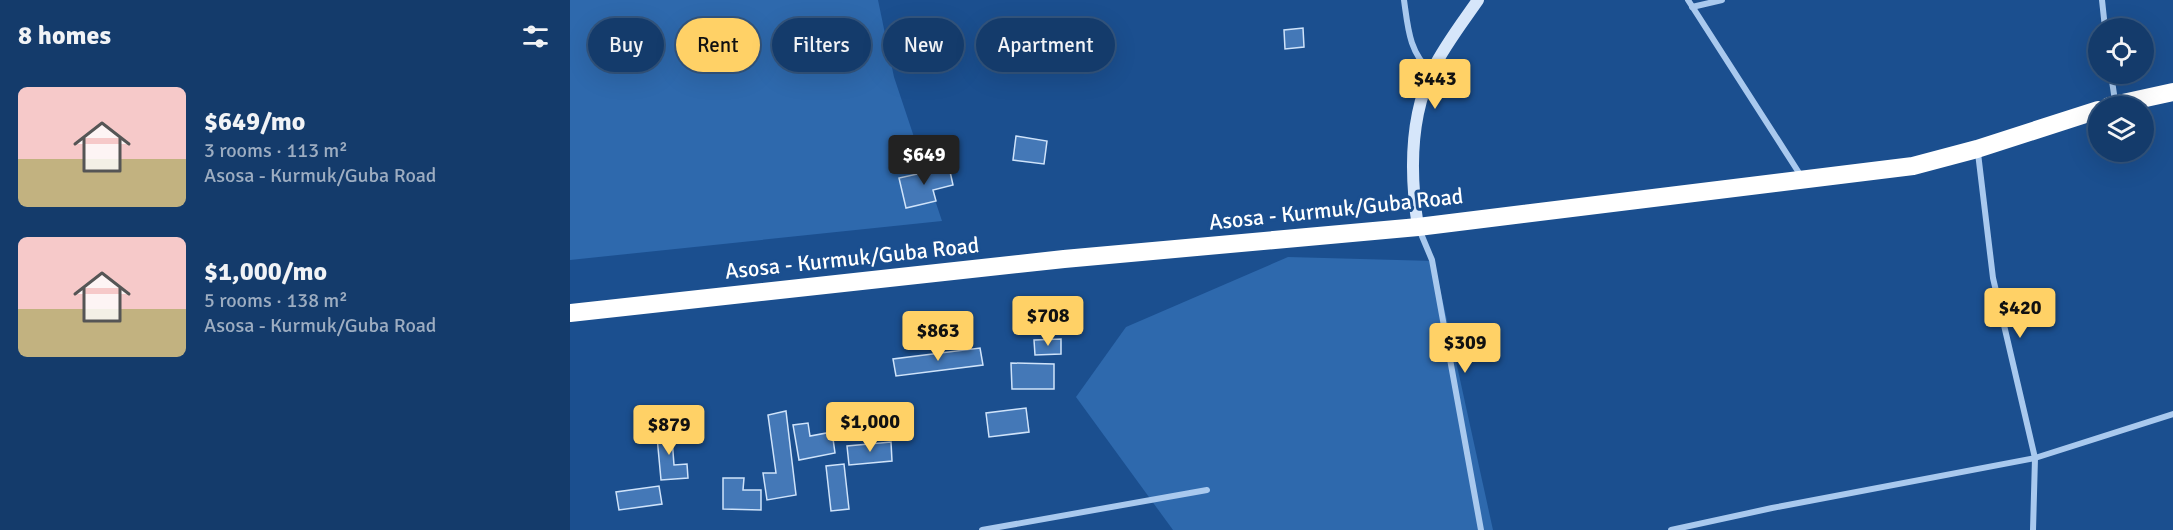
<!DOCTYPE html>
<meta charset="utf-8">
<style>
body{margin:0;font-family:Signika,sans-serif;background:#214673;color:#f1f3f6;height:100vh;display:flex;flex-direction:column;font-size:22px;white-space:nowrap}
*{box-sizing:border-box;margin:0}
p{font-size:20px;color:#9dadc1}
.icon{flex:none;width:33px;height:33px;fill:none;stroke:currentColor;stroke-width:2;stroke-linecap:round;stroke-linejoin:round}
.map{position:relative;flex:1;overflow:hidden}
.drawer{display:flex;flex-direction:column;background:#143b6b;width:570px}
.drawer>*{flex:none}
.guide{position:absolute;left:18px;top:18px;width:570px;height:54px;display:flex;gap:12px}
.buttons{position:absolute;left:1518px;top:18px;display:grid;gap:12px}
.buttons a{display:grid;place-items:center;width:66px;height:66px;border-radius:50%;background:#143b6b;box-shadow:0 6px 24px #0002,0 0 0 2px #33557e;font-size:30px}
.price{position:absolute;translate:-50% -51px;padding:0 14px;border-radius:6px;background:#ffd166;color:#111;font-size:20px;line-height:39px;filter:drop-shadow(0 2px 3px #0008)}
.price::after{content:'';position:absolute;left:50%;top:36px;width:18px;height:14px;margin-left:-9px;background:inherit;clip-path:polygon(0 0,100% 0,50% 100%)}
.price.active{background:#222;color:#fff}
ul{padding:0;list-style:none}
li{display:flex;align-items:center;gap:18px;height:150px;padding:0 18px}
li span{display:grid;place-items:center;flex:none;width:168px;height:120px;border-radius:9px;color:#555}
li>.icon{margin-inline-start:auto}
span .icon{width:72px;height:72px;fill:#fffc;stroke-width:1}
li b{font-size:26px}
h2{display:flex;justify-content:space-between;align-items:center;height:72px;padding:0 18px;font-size:26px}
.chip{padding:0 21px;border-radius:27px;background:#143b6b;box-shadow:0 6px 24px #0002,0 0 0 2px #33557e;font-size:21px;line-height:54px}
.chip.active{background:#ffd166;color:#111}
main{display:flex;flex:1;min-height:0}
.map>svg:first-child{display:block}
.green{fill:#2e69ad}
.building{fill:#4478b7;stroke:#cfe3fa;stroke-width:1.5}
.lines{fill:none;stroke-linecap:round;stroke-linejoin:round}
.street{stroke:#a9c9ee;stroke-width:6}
.secondary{stroke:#d6e6fa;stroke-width:12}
.highway{stroke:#fff;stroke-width:18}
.labels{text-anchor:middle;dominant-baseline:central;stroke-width:6;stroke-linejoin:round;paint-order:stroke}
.street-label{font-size:22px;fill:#fff;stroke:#1b4f8f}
</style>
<main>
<section class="drawer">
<h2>8 homes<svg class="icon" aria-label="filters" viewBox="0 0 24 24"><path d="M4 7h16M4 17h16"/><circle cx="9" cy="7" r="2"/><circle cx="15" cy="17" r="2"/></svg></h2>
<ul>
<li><span style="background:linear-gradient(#f6c9c9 60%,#c2b280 0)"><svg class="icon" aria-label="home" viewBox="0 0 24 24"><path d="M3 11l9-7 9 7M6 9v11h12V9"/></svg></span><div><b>$649/mo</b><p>3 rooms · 113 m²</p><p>Asosa - Kurmuk/Guba Road</p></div></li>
<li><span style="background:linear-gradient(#f6c9c9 60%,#c2b280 0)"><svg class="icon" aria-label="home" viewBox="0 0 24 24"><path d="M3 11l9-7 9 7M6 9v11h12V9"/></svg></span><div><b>$1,000/mo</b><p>5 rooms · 138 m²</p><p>Asosa - Kurmuk/Guba Road</p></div></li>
</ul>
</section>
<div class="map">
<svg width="1603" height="530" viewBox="0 0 1603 530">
<rect width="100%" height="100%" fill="#1b4f8f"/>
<g class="green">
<path d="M0 0H308L324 77 372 221 0 260Z"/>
<path d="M718 257 864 261 923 530H603L506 397 556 327Z"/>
</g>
<g class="building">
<path d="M733 28 734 47 715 49 714 30Z"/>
<path d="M446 136 477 141 474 164 443 160Z"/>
<path d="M379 167 383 185 363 190 366 201 336 208 329 178Z"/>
<path d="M491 339V354L465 355 464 340Z"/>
<path d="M410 348 413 365 326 376 323 359Z"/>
<path d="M441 363 484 364V389H442Z"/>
<path d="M304 404 307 424 272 429 269 409Z"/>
<path d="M456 408 459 432 419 437 416 413Z"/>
<path d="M216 411 226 495 197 500 193 473H206L198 415Z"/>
<path d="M238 423 240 436 262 432 265 453 229 460 223 425Z"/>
<path d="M101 425 104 465 117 464 118 478 91 480 86 426Z"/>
<path d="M321 442 322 461 279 465 277 446Z"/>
<path d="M274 464 279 509 261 511 256 466Z"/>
<path d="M153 478H174L173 490H191V510L153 509Z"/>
<path d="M89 486 92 504 49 510 46 492Z"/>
</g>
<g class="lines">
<g class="street">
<path d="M834 0C838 28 839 52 861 72"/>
<path d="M1118 0 1231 176"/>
<path d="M1532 0 1535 28"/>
<path d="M1122 7 1152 0"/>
<path d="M1541 74 1545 101"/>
<path d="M1408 153 1423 278 1465 458 1463 530"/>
<path d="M849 229 862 260 911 530"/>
<path d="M412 530 637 490"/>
<path d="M1101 530 1202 508 1465 458 1603 414"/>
</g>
<path class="secondary" d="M848 227C840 175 839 117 863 69 875 45 892 23 908 0"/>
<g class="highway">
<path d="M1539 106 1603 92"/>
<path d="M0 313 494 259 848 227 1343 166 1407 149 1528 110"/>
</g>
</g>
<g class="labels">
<g class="street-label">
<text transform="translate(766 209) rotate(-6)">Asosa - Kurmuk/Guba Road</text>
<text transform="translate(282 258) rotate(-6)">Asosa - Kurmuk/Guba Road</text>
</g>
</g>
</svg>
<div class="buttons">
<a><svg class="icon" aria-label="locate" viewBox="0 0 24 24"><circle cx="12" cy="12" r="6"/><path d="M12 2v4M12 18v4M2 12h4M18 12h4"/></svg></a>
<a><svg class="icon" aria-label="layers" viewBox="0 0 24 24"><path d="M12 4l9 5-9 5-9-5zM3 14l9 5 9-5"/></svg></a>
</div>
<b class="price" style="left:865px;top:110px">$443</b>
<b class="price active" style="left:354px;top:186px">$649</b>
<b class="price" style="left:1450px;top:339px">$420</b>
<b class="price" style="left:478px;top:347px">$708</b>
<b class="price" style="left:368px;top:362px">$863</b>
<b class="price" style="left:895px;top:374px">$309</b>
<b class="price" style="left:300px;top:453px">$1,000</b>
<b class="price" style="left:99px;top:456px">$879</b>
<div class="guide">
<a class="chip">Buy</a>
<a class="chip active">Rent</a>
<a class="chip">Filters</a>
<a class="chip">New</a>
<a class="chip">Apartment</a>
</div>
</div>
</main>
